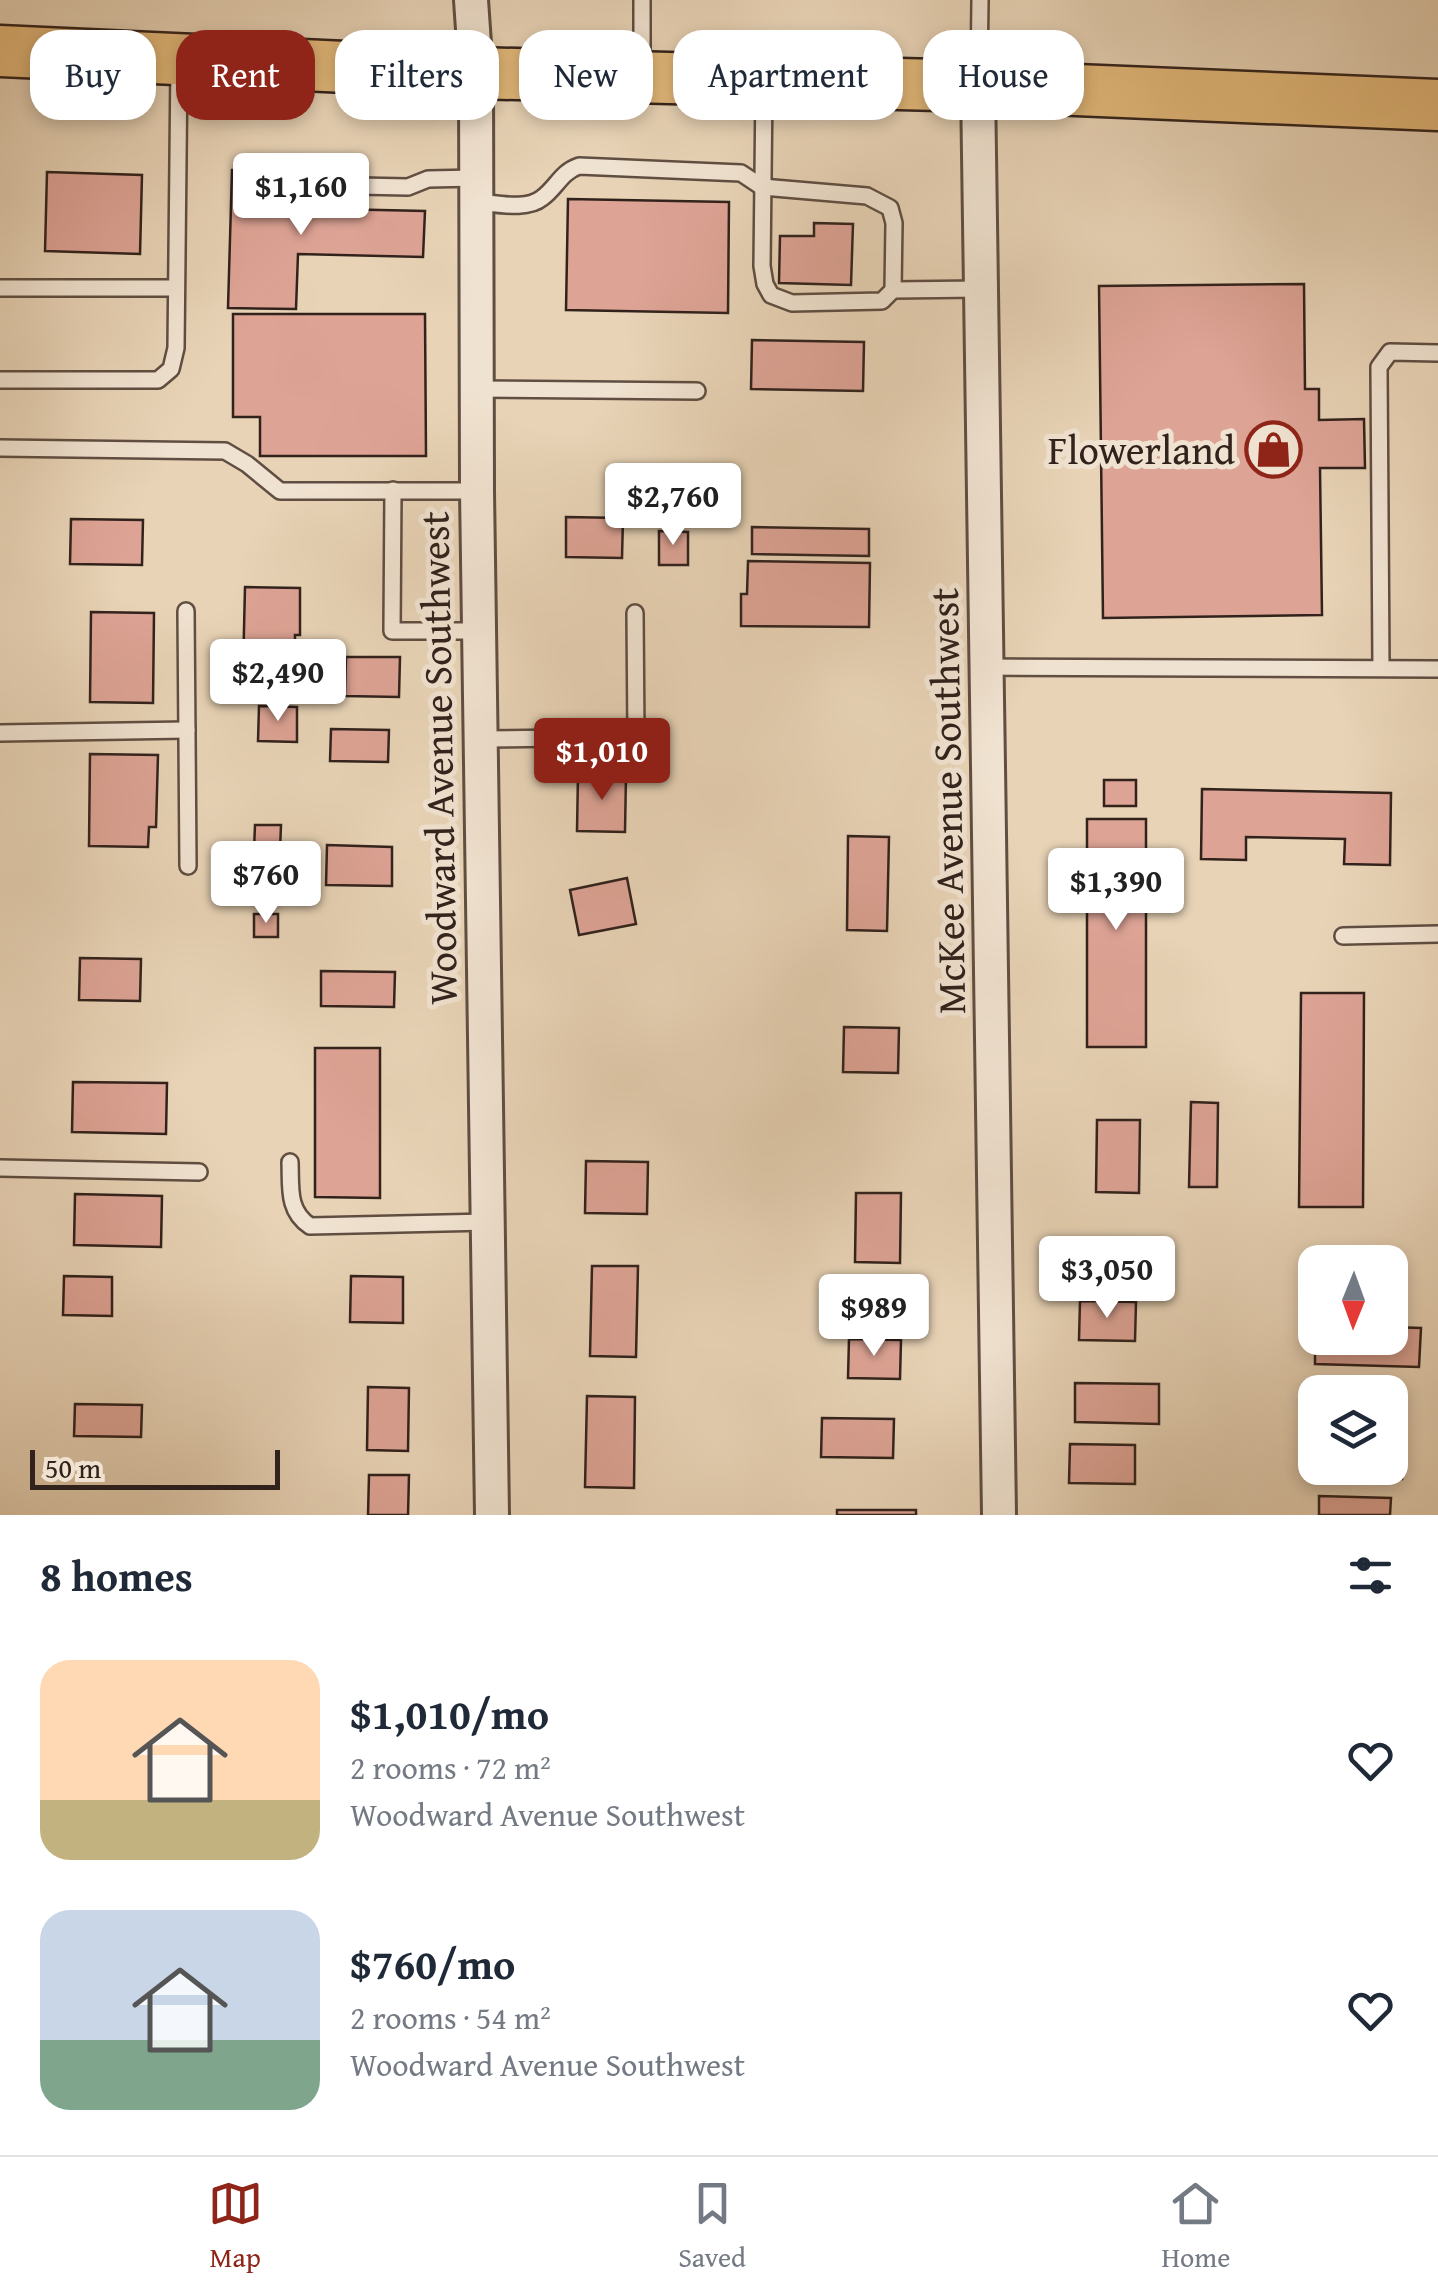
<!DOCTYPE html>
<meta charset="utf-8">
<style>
body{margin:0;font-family:"Gentium Book Plus",serif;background:#f2f2f3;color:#1f2937;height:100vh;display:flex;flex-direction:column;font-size:38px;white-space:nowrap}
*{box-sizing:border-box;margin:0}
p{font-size:32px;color:#747a83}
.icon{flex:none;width:55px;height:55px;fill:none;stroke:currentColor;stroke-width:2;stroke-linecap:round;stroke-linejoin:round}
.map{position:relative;height:1515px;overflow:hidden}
.panel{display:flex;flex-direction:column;background:#fff;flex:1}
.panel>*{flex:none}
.guide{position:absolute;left:30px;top:30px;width:1380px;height:90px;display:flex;gap:20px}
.needle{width:65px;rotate:181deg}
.controls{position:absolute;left:1298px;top:1245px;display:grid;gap:20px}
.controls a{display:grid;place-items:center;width:110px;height:110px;border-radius:20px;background:#fff;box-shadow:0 5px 15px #0003;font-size:50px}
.scale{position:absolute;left:30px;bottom:25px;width:250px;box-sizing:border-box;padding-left:10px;border:5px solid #32221c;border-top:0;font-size:28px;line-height:35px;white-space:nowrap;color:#32221c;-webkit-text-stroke:8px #f0e2d0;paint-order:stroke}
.price{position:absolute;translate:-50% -85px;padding:0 22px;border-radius:10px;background:#fff;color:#222;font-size:32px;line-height:65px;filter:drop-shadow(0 2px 5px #0008)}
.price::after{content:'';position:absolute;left:50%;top:60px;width:30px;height:22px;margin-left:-15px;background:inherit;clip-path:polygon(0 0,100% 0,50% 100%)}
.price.active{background:#8f2418;color:#fff}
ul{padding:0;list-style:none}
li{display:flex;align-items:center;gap:30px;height:250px;padding:0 40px}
li span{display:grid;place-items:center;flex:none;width:280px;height:200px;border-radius:30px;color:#555}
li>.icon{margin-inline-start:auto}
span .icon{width:120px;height:120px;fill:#fffc;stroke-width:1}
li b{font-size:42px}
h2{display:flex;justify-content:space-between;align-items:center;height:120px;padding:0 40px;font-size:42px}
.pill{padding:0 35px;border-radius:30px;background:#fff;box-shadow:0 5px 15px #0003;font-size:35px;line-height:90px}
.pill.active{background:#8f2418;color:#fff}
.dock{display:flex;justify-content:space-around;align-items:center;height:140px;border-top:2px solid #e0e1e3;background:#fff;font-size:28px;color:#747a83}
.dock a{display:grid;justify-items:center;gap:5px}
.dock .active{color:#8f2418}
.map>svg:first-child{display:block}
.building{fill:#dda395;stroke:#32221c;stroke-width:2.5}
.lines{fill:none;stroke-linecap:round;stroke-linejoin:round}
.service-casing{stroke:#604e42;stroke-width:20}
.minor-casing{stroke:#604e42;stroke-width:38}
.primary-casing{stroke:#32221c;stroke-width:55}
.service{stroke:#f0e2d0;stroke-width:15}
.minor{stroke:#f0e2d0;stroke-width:32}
.primary{stroke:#e4ba7b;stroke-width:50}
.labels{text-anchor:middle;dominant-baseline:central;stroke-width:10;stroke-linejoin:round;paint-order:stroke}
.poi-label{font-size:40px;fill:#32221c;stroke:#f0e2d0;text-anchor:end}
.street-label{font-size:40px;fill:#32221c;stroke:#f0e2d0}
</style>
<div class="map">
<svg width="1438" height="1515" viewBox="0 0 1438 1515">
<rect width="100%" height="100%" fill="#e8d3b6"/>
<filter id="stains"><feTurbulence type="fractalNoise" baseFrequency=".002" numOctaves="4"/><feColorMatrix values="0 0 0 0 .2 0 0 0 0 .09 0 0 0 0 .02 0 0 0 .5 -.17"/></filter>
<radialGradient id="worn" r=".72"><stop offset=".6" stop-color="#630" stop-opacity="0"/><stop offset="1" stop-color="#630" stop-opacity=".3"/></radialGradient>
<g class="building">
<path d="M232 170 291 172 290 208 425 211 423 257 298 254 296 309 228 308Z"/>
<path d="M47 172 142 175 140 254 45 251Z"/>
<path d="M568 199 729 202 728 313 566 310Z"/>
<path d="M814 223 853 224 851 285 779 283 780 236H814Z"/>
<path d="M1304 284 1305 389H1319V420L1364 419 1365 468H1320L1322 615 1103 618 1099 286Z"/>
<path d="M233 314H425L426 456H260V417H233Z"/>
<path d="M752 340 864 342 863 391 751 389Z"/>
<path d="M566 517 623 518 622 558 566 557Z"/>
<path d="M71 519 143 520 142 565 70 564Z"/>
<path d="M752 527 869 529V556L752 554Z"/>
<path d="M659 531 688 532V565H659Z"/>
<path d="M748 561 870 563 869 627 741 626V594H747Z"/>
<path d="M245 587 300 588V635H295V672L243 671Z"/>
<path d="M91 612 154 613 153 703 90 702Z"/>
<path d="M346 657H400L399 697 345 696Z"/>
<path d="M259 706 297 707V742L258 741Z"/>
<path d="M331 729 389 730 388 762 330 761Z"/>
<path d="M90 754 158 755 156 827H149L148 847 89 846Z"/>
<path d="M578 774 626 775 625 832 577 831Z"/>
<rect x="1104" y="780" width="32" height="26"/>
<path d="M1202 789 1391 793 1390 865 1344 864 1345 839 1246 837V860L1201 859Z"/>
<rect x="1087" y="819" width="59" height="228"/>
<path d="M255 825H281L280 850H254Z"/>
<path d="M848 836 889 837 887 931 847 930Z"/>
<path d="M327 845 392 847V886L326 885Z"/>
<path d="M627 878 636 924 579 935 570 890Z"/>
<rect x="254" y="914" width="24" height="23"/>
<path d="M80 958 141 959 140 1001 79 1000Z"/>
<path d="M321 971 395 972 394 1007 321 1006Z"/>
<path d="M1301 993H1364L1363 1207H1299Z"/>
<path d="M844 1027 899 1028 898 1073 843 1072Z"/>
<path d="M315 1048H380V1198L315 1197Z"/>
<path d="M73 1082 167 1083 166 1134 72 1132Z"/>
<path d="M1191 1102 1218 1103 1217 1187H1189Z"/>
<path d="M1097 1120H1140L1139 1193 1096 1192Z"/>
<path d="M586 1161 648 1162 647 1214 585 1213Z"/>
<path d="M856 1193H901L900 1263 855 1262Z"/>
<path d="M75 1194 162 1196 161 1247 74 1245Z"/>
<path d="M592 1266H638L636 1357 590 1356Z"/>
<path d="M64 1276 112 1277V1316L63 1315Z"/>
<path d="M351 1276 403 1277V1323L350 1322Z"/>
<path d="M1080 1301 1136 1302 1135 1341 1079 1340Z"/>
<path d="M1390 1327 1421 1328 1419 1367 1315 1364V1338H1390Z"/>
<path d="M849 1339 901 1340 900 1379 848 1378Z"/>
<path d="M1075 1383 1159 1384V1424L1075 1422Z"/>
<path d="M368 1387 409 1388 408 1451 367 1450Z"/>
<path d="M1353 1389 1403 1390 1402 1479 1351 1478 1352 1468H1390V1392H1353Z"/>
<path d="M587 1396 635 1397 634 1488 585 1487Z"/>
<path d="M75 1404 142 1405 141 1437 74 1436Z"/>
<path d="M822 1418 894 1419 893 1458 821 1457Z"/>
<path d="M1070 1444 1135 1445V1484L1069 1483Z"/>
<path d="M369 1475H409L408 1515H368Z"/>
<path d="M1319 1496 1391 1498 1390 1515H1319Z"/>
<rect x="837" y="1510" width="79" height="5"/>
</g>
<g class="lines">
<defs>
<g id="service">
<path d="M642 0V71"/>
<path d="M979 77 980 0"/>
<path d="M764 88 762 266 765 284 771 295 792 303 882 301 893 290 981 289"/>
<path d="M309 185 408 187 428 179 476 178"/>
<path d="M476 202C496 203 526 211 542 198 557 187 561 172 579 166L741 173 762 187 867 196 890 208 894 223 893 290"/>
<path d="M0 288H176"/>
<path d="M0 380H158L171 369 176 348 179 64"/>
<path d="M477 389 697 391"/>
<path d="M0 448 225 451 247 464 280 491H477"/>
<path d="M393 490 392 631H479"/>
<path d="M186 611 188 866"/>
<path d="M987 667 1438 669"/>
<path d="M1381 668 1379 367 1390 352 1438 353"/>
<path d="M0 733 187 730"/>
<path d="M481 739 636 737 635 613"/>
<path d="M1343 936 1438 934"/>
<path d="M290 1162C291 1187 287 1211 310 1226L488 1222"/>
<path d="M0 1168 199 1172"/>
</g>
<g id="minor">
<path d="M471 0 476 73 477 491 492 1515"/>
<path d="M978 86 999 1515"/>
</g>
<path id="primary" d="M0 51 476 73 978 86 1438 105"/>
</defs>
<use href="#service" class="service-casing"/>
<use href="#minor" class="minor-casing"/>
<use href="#primary" class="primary-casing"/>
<use href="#service" class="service"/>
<use href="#minor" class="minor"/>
<use href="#primary" class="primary"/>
</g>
<defs>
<symbol id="shop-ring" viewBox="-11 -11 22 22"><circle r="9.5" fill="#f0e2d0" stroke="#8f2418" stroke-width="1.5"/><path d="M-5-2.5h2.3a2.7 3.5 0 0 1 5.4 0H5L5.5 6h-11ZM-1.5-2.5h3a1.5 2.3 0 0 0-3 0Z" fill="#8f2418"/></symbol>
</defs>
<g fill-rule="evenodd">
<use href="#shop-ring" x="1242" y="418" width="63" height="63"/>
</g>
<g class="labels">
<g class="poi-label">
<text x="1235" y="449">Flowerland</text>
</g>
<g class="street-label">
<text transform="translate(438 758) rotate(-91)">Woodward Avenue Southwest</text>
<text transform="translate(947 801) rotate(-91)">McKee Avenue Southwest</text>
</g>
</g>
<rect width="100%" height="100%" filter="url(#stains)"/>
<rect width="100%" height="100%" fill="url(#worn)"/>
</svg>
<div class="controls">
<a><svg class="needle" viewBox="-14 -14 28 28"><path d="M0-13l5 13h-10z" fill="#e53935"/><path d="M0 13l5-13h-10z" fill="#747a83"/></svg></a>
<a><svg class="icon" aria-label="layers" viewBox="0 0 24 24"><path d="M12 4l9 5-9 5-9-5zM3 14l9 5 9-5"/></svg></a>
</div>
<div class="scale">50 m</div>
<b class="price" style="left:301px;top:238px">$1,160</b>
<b class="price" style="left:673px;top:548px">$2,760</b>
<b class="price" style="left:278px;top:724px">$2,490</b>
<b class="price active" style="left:602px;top:803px">$1,010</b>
<b class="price" style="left:266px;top:926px">$760</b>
<b class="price" style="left:1116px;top:933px">$1,390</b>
<b class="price" style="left:1107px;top:1321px">$3,050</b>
<b class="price" style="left:874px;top:1359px">$989</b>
<div class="guide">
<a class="pill">Buy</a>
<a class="pill active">Rent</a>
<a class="pill">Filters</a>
<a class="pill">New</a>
<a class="pill">Apartment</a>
<a class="pill">House</a>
</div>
</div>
<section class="panel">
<h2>8 homes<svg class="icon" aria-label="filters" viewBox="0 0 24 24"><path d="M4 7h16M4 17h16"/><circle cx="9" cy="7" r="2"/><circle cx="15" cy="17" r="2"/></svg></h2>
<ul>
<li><span style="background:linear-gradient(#ffd9b3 70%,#c2b280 0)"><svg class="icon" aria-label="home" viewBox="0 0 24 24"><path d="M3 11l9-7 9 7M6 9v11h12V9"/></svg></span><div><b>$1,010/mo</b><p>2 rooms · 72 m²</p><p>Woodward Avenue Southwest</p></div><svg class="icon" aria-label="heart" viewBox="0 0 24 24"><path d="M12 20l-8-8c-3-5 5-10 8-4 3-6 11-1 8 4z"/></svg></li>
<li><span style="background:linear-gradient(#c9d6e8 65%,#7fa58c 0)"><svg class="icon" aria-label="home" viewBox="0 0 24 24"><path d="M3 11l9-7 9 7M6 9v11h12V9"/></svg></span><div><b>$760/mo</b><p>2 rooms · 54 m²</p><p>Woodward Avenue Southwest</p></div><svg class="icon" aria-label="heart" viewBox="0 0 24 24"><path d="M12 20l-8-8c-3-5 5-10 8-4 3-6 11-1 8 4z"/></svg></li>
</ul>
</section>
<nav class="dock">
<a class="active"><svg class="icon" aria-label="map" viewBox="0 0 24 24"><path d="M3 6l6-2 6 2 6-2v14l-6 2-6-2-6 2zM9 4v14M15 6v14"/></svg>Map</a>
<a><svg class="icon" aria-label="saved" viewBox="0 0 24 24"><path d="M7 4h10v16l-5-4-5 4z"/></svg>Saved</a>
<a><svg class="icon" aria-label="home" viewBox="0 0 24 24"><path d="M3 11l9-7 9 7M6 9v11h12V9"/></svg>Home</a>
</nav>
